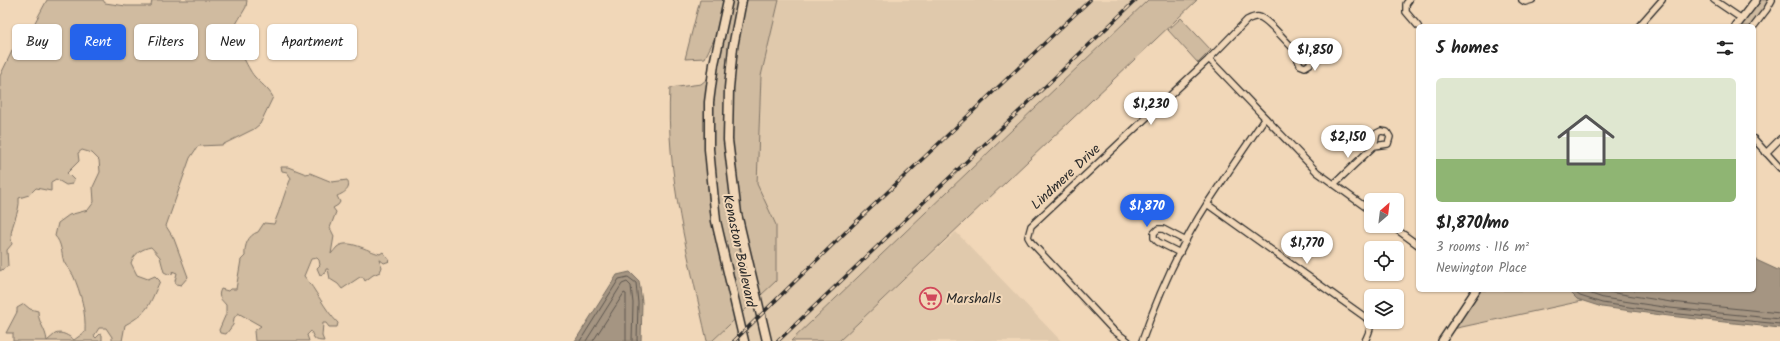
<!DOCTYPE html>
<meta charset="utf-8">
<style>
body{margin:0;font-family:Kalam,sans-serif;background:#f2f2f2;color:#222;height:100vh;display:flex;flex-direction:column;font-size:15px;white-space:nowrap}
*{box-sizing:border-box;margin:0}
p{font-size:13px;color:#767676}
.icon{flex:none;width:22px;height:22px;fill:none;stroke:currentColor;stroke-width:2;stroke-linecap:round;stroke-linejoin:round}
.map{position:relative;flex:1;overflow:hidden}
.details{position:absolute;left:1416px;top:24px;width:340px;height:268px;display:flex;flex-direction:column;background:#fff;border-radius:6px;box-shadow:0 1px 3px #0004}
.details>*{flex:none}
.hud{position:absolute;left:12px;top:24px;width:380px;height:36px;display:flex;gap:8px}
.needle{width:26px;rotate:28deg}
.tools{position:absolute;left:1364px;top:193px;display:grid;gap:8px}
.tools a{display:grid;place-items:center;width:40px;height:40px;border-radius:6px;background:#fff;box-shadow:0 1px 3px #0004;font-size:20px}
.price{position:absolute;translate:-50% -34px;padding:0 9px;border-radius:14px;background:#fff;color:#222;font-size:13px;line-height:26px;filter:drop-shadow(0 1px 2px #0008)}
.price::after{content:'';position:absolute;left:50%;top:24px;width:12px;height:9px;margin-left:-6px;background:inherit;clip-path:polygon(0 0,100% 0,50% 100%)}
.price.on{background:#2563eb;color:#fff}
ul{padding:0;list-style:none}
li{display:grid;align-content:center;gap:8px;height:212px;padding:0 20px}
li+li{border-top:1px solid #e0e0e0}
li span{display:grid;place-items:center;height:124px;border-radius:6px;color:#555}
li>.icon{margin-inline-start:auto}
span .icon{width:72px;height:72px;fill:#fffc;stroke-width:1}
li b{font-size:17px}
h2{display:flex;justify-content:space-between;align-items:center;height:48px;padding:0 20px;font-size:17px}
.tag{padding:0 14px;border-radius:6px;background:#fff;box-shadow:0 1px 3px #0004;font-size:14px;line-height:36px}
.tag.on{background:#2563eb;color:#fff}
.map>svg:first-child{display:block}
.built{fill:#e0c9ac}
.green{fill:#d0bba0;stroke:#7e7366}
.water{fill:#a59582;stroke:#746b5f}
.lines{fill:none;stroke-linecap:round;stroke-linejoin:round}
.shore{stroke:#5c554e;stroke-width:1}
.minor-casing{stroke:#2b2b2b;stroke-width:8}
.tertiary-casing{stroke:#2b2b2b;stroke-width:10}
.primary-casing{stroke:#2b2b2b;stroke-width:11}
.minor{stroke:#f1d7b8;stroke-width:5.5}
.tertiary{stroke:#f1d7b8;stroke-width:7}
.primary{stroke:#f1d7b8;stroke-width:8}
.rail-casing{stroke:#2b2b2b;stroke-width:3.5}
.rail{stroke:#f1d7b8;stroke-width:2;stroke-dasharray:6;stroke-linecap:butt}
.labels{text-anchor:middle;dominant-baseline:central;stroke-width:4;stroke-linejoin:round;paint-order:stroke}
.street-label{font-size:14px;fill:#2b2b2b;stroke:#f1d7b8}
.poi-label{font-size:14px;fill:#2b2b2b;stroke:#f1d7b8;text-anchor:start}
</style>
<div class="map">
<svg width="1780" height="341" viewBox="0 0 1780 341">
<rect width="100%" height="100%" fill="#f1d7b8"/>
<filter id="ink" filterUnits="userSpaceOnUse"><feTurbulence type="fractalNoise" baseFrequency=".025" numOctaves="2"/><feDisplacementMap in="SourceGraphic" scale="8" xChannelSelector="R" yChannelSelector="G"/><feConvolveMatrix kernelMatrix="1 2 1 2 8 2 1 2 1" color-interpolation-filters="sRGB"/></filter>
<g filter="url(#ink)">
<g class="built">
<path d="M779 0H1148L791 341H712L739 317 776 225 757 184 761 76Z"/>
<path d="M956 232 1061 341H839L903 281Z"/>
</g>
<g class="green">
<path d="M47 0H103L105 3 126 6H151L152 0H247L246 7 232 31C235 40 248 69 254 76 261 84 268 88 273 97L260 124 254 129 222 145 198 146 190 158 166 226 174 239 188 277 181 285 176 284 175 281 177 273 172 271 173 273 168 274 164 272 160 257 151 247C141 249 134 254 131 263L137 275 148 279 155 276 160 281C149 305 149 312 125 325L122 341H112V337L106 328H99L94 336 96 338 100 334 102 335V341H13V333H6L17 312V308L24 304 30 309 38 311C38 323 46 329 47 341 50 339 52 336 55 334 62 331 69 336 74 340L85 332C86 312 81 293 73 275 70 270 66 266 64 262 61 253 62 243 55 236L58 223 69 215 88 210 94 202 93 187 100 172 99 160 92 153 82 150 78 153 79 161 67 173 74 180 72 184 66 185 56 179 51 182V191L36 188 29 195 19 198C21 213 7 229 12 244L7 250 8 266 0 271V76L13 49 33 26Z"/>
<path d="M700 0H779L761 76 757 184 776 225V281L712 341H707C689 258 665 174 670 88L701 84 713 74 721 25 705 58 685 59Z"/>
<path d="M1148 0H1197L839 341H791Z"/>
<path d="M1756 0H1772L1754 26H1736Z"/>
<path d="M1181 18 1211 50 1198 63 1168 30Z"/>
<path d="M281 167H288L306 174 310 173 332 182 347 180C352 189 344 193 337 196L340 202 338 205 333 208 336 212 330 228 334 236 331 254C333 252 335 249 337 247 348 238 367 251 380 254L383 252 390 261 384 263 379 259 382 267 380 272 373 275 365 281 363 277H360L342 289 338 284 330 279 328 269H326L325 273 320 275 317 268 320 265 319 260 317 258 311 259 304 276C317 291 324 309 338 323L337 327H329L326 323H323L322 336 324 341C315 341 314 339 311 331L307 335 309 341H255L254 331 261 326 238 313 234 318 233 325 226 334 220 333 219 330 226 314V305C221 299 217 297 221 289L228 291 230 289H236L241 260 245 256C244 246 248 235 258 232L264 223 274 224C281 208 284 193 291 178L287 172 282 171Z"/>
<path d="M1476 290H1568L1577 299 1582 301 1448 330Z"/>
</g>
<g class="water">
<path d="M1754 259 1780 271V328L1669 316 1602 307 1577 299 1568 290H1754Z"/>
<path d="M630 272 639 281 642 302 641 341H575L617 275Z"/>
</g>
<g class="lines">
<g class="shore">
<path d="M1572 290 1580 296 1602 303 1669 313 1780 324"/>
<path d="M1580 290 1603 298 1670 308 1780 319"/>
<path d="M1596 290 1671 302 1780 313"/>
<path d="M580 341 619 279 628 277 636 283 638 303 637 341"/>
<path d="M586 341 622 284 627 282 631 286 633 303 632 341"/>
<path d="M593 341 624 293 626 294V341"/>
</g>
<defs>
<g id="minor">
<path d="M1409 0 1406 4V12L1418 26"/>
<path d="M1522 0 1525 2 1532 0"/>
<path d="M1714 0 1742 19"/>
<path d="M1639 26 1662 0"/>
<path d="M1754 26 1767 9 1772 0"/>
<path d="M1209 59 1247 20C1251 18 1255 16 1259 17 1267 18 1285 41 1292 47 1298 54 1313 51 1310 64L1305 67 1300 65 1294 50"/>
<path d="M1754 139 1780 168"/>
<path d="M1766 153 1780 139"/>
<path d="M1334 184 1374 146 1388 144 1390 137 1387 132 1381 131 1377 133 1374 146"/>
<path d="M1207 204 1365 317C1374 325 1369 332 1365 341"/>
<path d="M1392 226 1418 245"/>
<path d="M1180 253 1158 242 1154 238V233L1158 229H1163L1186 241"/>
<path d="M1128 341 1113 330 1031 242 1028 237 1031 226 1209 59 1317 172 1371 211"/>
<path d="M1142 341C1159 293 1180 246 1207 204 1226 175 1246 146 1265 118"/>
</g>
<g id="tertiary">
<path d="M1736 26 1756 0"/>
<path d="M1442 341 1476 290"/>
</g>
<g id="primary">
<path d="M728 0 714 64 709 102V149L716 221 744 341"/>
<path d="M742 0 733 47 729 88 728 140 737 214 767 341"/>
</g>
</defs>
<use href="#minor" class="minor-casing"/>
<use href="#tertiary" class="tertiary-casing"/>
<use href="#primary" class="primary-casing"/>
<use href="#minor" class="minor"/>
<use href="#tertiary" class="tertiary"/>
<use href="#primary" class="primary"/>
<defs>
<g id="rail">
<path d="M734 341 856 222 1090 0"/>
<path d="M778 341 1136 0"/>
</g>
</defs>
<use href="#rail" class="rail-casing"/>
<use href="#rail" class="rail"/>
</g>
</g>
<defs>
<symbol id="supermarket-ring" viewBox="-11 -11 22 22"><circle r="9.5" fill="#f1d7b8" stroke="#d1495b" stroke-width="1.5"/><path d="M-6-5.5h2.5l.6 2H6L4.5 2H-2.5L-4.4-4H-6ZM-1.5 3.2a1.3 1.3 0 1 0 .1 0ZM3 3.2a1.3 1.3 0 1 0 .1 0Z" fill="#d1495b"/></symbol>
</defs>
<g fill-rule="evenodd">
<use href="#supermarket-ring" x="918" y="286" width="25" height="25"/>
</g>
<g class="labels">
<g class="street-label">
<text transform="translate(1066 177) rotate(-43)">Lindmere Drive</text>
<text transform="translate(739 251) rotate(78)">Kenaston Boulevard</text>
</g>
<g class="poi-label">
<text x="946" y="299">Marshalls</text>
</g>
</g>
</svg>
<div class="tools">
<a><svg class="needle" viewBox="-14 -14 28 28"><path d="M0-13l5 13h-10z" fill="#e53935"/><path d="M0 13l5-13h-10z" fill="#767676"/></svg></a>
<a><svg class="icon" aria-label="locate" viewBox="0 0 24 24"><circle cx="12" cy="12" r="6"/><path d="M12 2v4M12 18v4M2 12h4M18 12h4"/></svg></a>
<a><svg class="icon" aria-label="layers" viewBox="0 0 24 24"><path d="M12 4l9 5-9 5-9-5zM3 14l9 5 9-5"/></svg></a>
</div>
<b class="price" style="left:1315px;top:72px">$1,850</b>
<b class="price" style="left:1151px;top:126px">$1,230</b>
<b class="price" style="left:1348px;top:159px">$2,150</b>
<b class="price on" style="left:1147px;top:228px">$1,870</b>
<b class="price" style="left:1307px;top:265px">$1,770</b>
<div class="hud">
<a class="tag">Buy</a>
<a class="tag on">Rent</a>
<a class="tag">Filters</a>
<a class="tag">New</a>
<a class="tag">Apartment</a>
</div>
<section class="details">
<h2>5 homes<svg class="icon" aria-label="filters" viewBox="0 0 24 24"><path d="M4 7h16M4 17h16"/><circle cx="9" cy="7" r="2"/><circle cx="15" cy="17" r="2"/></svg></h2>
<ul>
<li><span style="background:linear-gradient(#dfe7d0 65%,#8fb573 0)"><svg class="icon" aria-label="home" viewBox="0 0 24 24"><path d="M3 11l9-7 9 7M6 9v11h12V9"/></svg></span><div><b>$1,870/mo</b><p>3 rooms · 116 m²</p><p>Newington Place</p></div></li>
</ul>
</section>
</div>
